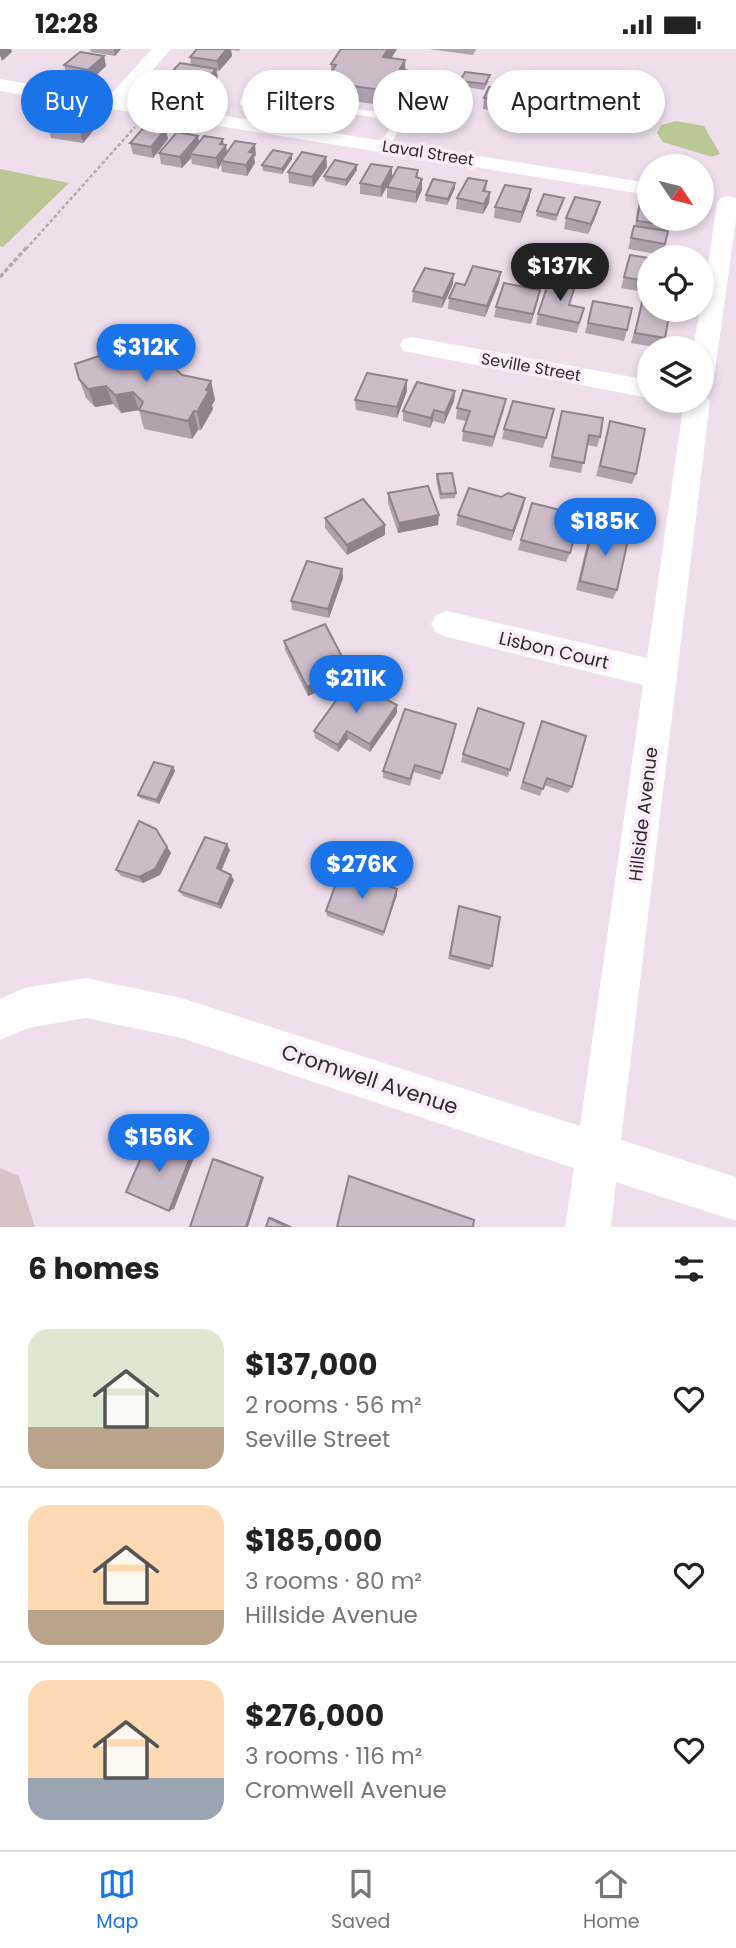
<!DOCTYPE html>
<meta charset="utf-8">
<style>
body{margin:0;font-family:Poppins,sans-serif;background:#f6f6f6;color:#222;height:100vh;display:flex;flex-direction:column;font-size:26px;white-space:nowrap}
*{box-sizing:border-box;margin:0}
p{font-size:23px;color:#767676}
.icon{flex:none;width:38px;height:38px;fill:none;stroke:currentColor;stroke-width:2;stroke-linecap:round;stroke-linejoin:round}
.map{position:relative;height:1178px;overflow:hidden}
.drawer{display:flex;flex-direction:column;background:#fff;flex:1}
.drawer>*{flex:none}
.guide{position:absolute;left:21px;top:21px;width:695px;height:63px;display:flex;gap:14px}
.needle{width:46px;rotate:125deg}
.buttons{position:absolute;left:637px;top:105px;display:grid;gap:14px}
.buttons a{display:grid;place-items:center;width:77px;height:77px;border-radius:50%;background:#fff;box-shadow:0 4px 10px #0003;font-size:35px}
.price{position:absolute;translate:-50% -60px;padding:0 16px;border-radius:24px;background:#1a73e8;color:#fff;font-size:23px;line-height:46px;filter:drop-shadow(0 2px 4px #0008)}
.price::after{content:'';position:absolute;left:50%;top:42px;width:21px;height:16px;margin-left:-10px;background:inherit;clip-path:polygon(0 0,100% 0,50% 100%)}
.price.on{background:#222;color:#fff}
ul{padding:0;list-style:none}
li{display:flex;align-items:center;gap:21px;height:175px;padding:0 28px}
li+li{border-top:2px solid #e0e0e0}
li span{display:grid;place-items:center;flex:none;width:196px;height:140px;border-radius:21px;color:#555}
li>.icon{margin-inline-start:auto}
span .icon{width:84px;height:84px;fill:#fffc;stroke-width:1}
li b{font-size:30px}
h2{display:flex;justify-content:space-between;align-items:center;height:84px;padding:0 28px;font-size:30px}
.pill{padding:0 24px;border-radius:32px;background:#fff;box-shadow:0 4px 10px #0003;font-size:24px;line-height:63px}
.pill.on{background:#1a73e8;color:#fff}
.status{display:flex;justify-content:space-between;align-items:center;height:49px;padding:0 35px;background:#fff;direction:ltr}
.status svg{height:19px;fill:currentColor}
.tabs{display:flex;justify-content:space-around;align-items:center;height:98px;border-top:2px solid #e0e0e0;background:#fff;font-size:19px;color:#767676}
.tabs a{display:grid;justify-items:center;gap:4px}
.tabs .on{color:#1a73e8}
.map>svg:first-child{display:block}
.green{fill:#bbc896}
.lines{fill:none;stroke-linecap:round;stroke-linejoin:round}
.path-far1{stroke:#b5a8b4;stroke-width:2.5;stroke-dasharray:3.5 2.5;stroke-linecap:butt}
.path{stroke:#b5a8b4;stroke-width:3.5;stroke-dasharray:4.5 2.5;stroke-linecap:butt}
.service{fill:#fff;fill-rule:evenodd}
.minor{fill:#fff;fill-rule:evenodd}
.secondary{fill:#d8c3c7;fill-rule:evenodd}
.wall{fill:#afa2ae}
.shaded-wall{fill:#8f848d}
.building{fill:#ccbcca;stroke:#8f848d;stroke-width:2}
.labels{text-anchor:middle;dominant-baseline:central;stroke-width:7;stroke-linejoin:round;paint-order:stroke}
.far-street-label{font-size:16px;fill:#2f292e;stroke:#fcecfb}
.street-label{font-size:18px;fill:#2f292e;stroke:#fcecfb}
.near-street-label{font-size:21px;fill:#2f292e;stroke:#fcecfb}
</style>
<div class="status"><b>12:28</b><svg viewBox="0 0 49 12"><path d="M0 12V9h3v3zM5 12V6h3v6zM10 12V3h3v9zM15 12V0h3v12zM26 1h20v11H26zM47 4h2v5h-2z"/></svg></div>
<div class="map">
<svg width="736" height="1178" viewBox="0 0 736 1178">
<rect width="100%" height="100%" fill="#efdfed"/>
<g class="green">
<path d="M676 72 704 77 720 105 712 108 663 93 657 84 661 76Z"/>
<path d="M0 120 69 134 3 198 0 197Z"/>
</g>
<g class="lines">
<path class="path-far1" d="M26 200 135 78"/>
<path class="path" d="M0 228 27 198"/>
<path class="service" d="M264 22 311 30 313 32 299 52 400 66 405 69 390 97 385 100 380 97 394 71 295 57 288 64 240 56V52L261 23ZM266 28 302 34 285 58 249 52Z"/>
<g class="minor">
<path d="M152 0H171L126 51 649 134V146L0 42V30L108 48Z"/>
<path d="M728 147 736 149V171L715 322 711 328 702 331V299H693L700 261H702L717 153 721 149Z"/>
<path d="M412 288 649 331V349L403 302 400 296 403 290Z"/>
<path d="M702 344 710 352 621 1091 736 1128V1172L616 1133 611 1178H565L574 1119 181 989 86 969 28 979 0 991V950L24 939 86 929 181 949 580 1077 643 636 447 588 436 584 431 575 436 566 447 562 647 609 684 352H702Z"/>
</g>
<path class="secondary" d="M0 1119 19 1127 35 1178H0Z"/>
</g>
<g class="wall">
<path d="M90 0H121L115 7 91 3Z"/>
<path d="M197 0H240L239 2 231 1 232 7 219 22H217L218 30 204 46 167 40 165 30 191 16 190 8Z"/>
<path d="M429 0H476L473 6Z"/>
<path d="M104 7 106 17 91 31 67 27 64 16Z"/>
<path d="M391 9 406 21V36L393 58 326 48 325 33 331 24V15Z"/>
<path d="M460 32H489L484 41 460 37Z"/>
<path d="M484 49 523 54 519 65 483 60Z"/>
<path d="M88 63 93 82 83 94 51 89 45 70Z"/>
<path d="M168 90 153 109 133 105 130 94Z"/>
<path d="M223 90V96H226L227 103 256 106 254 108 255 114 247 127 222 123 221 115 218 120 192 115 191 109 182 119 161 115 159 104 199 93Z"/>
<path d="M326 108 327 118 313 138 289 134 288 123Z"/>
<path d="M292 110 282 125 263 122 262 116Z"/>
<path d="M392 118V129L381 148 360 145V134Z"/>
<path d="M357 121 346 137 325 132 324 127Z"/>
<path d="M418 121V128L422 141 416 154 387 149V138Z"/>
<path d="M487 132 486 143H490L489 154 483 165 456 160 457 149Z"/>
<path d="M455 134V139L447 156 425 152 426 146Z"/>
<path d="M531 140 529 151 520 174 494 169 495 158Z"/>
<path d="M564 149 556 172 536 167 537 162Z"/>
<path d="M640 152 669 176 667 182 665 195 662 206 628 200 634 177H635L637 162Z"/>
<path d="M600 153 597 164 588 185 564 180 566 169Z"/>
<path d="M630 206 649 209V244L621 239Z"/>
<path d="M501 223 499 234 485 268 448 260 449 249 465 236Z"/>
<path d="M453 235 442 259 412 253 413 242Z"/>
<path d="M540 241 531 275 494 268 496 258Z"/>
<path d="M643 249 665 289 661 299 631 294Z"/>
<path d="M593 252 627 281 624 292 585 284Z"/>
<path d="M570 256 584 259 577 284 536 276 538 265Z"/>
<path d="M150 318 211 332 215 351 212 356 213 360 201 381H198L192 390 144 380 139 361 121 364 113 355 95 358 86 349 79 330Z"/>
<path d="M407 342 397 369 356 361 355 351Z"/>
<path d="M455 342 454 352 444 375 433 372 430 379 403 372V362Z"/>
<path d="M457 359 504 360 492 398 462 392 463 382 466 372 456 370Z"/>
<path d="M554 360 543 399 502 390 504 380Z"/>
<path d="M559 372 600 388 597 398 587 396 581 424 549 418Z"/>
<path d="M610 372 636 425 632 435 596 427Z"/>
<path d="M437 425 456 444 455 449 440 450 436 430Z"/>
<path d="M388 444 438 476 398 484 388 454Z"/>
<path d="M501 448 525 449 523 459 511 492 456 476 458 466Z"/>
<path d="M325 469 385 486 347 506 325 479Z"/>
<path d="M593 477 617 541 613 550 576 541 589 486Z"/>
<path d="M521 491 570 504 566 513 518 501Z"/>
<path d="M342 520 343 529 329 569 292 561 291 552Z"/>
<path d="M284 592 349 621 350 629 308 647 285 601Z"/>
<path d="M397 656V664L370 703 348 690 338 703 315 689 314 682Z"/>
<path d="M542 672 572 738 568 744 544 736 540 747 520 740Z"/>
<path d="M455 683 440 731 414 723 410 737 383 729V722Z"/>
<path d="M463 705 510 721 508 728 461 713Z"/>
<path d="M173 718 175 722 159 755 140 749 138 746Z"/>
<path d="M156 780 171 804 160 826 143 834 121 827 116 821Z"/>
<path d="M230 801 221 821 231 826 234 831 221 860 183 847 179 842Z"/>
<path d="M397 840V846L383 887 327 867 326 862Z"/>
<path d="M459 857 492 917 489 921 448 910Z"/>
</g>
<g class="shaded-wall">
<path d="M0 0H11L12 3 2 12 0 6Z"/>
<path d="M114 0H121L115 7Z"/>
<path d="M227 0H231L232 7 219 22 217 12Z"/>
<path d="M388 0H397L383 23V8Z"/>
<path d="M104 7 106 17 91 31 88 21Z"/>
<path d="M405 11 406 36 393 58 394 43 400 20Z"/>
<path d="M216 20 218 30 204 46 202 36Z"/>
<path d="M524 43 523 54 519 65 520 54Z"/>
<path d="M88 63 93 82 83 94 78 75Z"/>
<path d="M166 80 168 90 153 109 151 98Z"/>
<path d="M198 87 200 97 190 105 191 109 182 119 180 108Z"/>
<path d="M223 90 224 99 226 96 227 107 221 112V115L218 120 216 109 220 95Z"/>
<path d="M255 95 256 106 254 108 255 114 247 127 246 116 249 103Z"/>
<path d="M292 105V110L282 125V120Z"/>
<path d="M326 108 327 118 313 138 312 128Z"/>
<path d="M357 116V121L346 137V131Z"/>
<path d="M392 118V129L381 148V138Z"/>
<path d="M422 130V141L416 154V143Z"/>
<path d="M455 134V139L447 156 448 150Z"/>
<path d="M531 140 529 151 520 174 522 163Z"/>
<path d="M490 143 489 154 483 165 484 155Z"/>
<path d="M600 153 597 164 588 185 591 175Z"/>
<path d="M501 223 499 234 485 268 487 257Z"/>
<path d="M454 225 453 235 442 259 443 249Z"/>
<path d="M540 241 538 252 531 275 533 265Z"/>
<path d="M407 331V342L397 369V358Z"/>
<path d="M211 332 215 351 212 356 213 360 201 381 197 363 206 341Z"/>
<path d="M106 337 113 355 95 358 88 340Z"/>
<path d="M455 342 454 352 444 375 445 364Z"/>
<path d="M133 343 139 361 121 364 115 346Z"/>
<path d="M506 350 504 360 492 398 494 388Z"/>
<path d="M434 361 433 372 430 379 431 369Z"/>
<path d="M194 362 198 381 192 390 188 372Z"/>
<path d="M525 449 523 459 511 492 513 482Z"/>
<path d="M439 466 438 476 398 484 399 474Z"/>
<path d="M385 476V486L347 506V496Z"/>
<path d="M342 520 343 529 329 569 328 560Z"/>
<path d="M349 621 350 629 308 647 307 638Z"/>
<path d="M397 656V664L370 703V695Z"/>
<path d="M347 682 348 690 338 703V696Z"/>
<path d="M173 718 175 722 159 755 157 751Z"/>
<path d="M227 795 230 801 220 825 217 819Z"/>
<path d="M167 798 171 804 160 826 143 834 139 828Z"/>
<path d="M231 826 234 831 221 860 218 855Z"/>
<path d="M397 840V846L383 887 384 883Z"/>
<path d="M150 1088 155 1089 195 1106 174 1160 169 1162Z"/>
<path d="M213 1110H217L264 1128 248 1178H246Z"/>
<path d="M271 1168 293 1178H287L269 1169Z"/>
</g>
<g class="building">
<path d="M197 0H227L217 12 190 8Z"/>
<path d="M341 0H388L383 8 405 11 400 20 406 21 394 43 325 33 336 16 331 15Z"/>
<path d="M80 3 104 7 88 21 64 16Z"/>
<path d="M180 14 216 20 202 36 165 30Z"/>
<path d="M465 23 490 26 485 35 460 32Z"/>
<path d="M489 38 524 43 520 54 484 49Z"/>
<path d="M56 59 88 63 78 75 45 70Z"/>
<path d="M146 76 166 80 151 98 130 94Z"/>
<path d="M177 83 198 87 180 108 159 104Z"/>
<path d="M204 87 223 90 220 95 226 96 216 109 190 105Z"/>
<path d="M235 92 255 95 249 103 254 104 246 116 221 112Z"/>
<path d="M273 101 292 105 282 120 262 116Z"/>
<path d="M302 103 326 108 312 128 288 123Z"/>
<path d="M335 111 357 116 346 131 324 127Z"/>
<path d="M371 115 392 118 381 138 360 134Z"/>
<path d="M398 118 418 121 416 128 422 130 416 143 387 138Z"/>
<path d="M468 129 487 132 483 142 490 143 484 155 457 149Z"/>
<path d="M433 130 455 134 448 150 426 146Z"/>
<path d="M505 136 531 140 522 163 495 158Z"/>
<path d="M544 145 564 149 557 166 537 162Z"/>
<path d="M575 148 600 153 591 175 566 169Z"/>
<path d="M640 152 649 153V170H669V176L637 172Z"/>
<path d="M634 177 668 182 665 195 631 189Z"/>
<path d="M630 206 649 209V233L624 228Z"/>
<path d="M473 217 501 223 487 257 449 249 456 234 465 236Z"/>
<path d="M425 219 454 225 443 249 413 242Z"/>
<path d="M549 232 575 237 569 256 584 259 579 274 538 265Z"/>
<path d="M504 234 540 241 533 265 496 258Z"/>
<path d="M643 249 649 250V261H670L665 289 635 284Z"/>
<path d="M593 252 632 259 627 281 588 274Z"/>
<path d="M114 302 123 312 141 307 150 318 168 313 182 326 211 332 206 341 209 342 197 363 194 362 188 372 139 361 143 353 133 343 115 346 106 337 88 340 79 330 75 315Z"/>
<path d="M367 324 407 331 397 358 355 351Z"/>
<path d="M417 333 455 342 445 364 434 361 431 369 403 362Z"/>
<path d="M463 341 506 350 494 388 463 382 470 362 457 359Z"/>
<path d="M513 352 554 360 546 389 504 380Z"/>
<path d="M562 362 603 369 600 388 589 386 584 414 552 408Z"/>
<path d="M610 372 645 380 636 425 600 417Z"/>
<path d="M452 424 456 444 441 445 437 425Z"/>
<path d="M428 437 439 466 399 474 388 444Z"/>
<path d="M469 439 501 448 508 444 525 449 513 482 458 466Z"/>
<path d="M363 450 385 476 347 496 325 469Z"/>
<path d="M532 454 580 466 570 504 521 491Z"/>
<path d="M593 477 629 486 617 541 580 532Z"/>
<path d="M307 512 342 520 328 560 291 552Z"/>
<path d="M325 575 349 621 307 638 284 592Z"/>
<path d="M351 631 397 656 370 695 347 682 338 696 314 682Z"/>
<path d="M478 659 524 674 510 721 463 705Z"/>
<path d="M405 660 456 675 442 724 415 716 410 730 383 722Z"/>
<path d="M542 672 586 687 572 738 547 729 543 740 523 733Z"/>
<path d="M154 713 173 718 157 751 138 746Z"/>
<path d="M139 772 156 780 167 798 155 820 139 828 116 821Z"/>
<path d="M205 788 227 795 217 819 231 826 218 855 179 842Z"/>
<path d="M341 821 397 840 384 883 326 862Z"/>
<path d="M459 857 500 868 492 917 450 906Z"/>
<path d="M150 1088 191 1106 169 1162 126 1143Z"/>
<path d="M213 1110 262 1128 246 1178H190Z"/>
<path d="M349 1127 474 1171 473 1178H337Z"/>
<path d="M269 1169 287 1178H266Z"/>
</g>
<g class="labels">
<g class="far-street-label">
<text transform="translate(428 104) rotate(9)">Laval Street</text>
<text transform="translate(531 318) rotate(10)">Seville Street</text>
</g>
<g class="street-label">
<text transform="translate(554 601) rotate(13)">Lisbon Court</text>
<text transform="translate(643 765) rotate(-83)">Hillside Avenue</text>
</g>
<g class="near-street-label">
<text transform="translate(370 1030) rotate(18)">Cromwell Avenue</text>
</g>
</g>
</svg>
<div class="buttons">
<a><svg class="needle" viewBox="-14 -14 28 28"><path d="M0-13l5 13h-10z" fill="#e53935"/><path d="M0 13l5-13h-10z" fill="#767676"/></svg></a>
<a><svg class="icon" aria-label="locate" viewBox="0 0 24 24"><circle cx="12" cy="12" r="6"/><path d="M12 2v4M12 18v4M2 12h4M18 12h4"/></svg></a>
<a><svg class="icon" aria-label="layers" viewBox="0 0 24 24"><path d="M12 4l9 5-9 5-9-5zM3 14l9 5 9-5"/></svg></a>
</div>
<b class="price on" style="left:560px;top:254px">$137K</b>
<b class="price" style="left:146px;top:335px">$312K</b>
<b class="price" style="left:605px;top:509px">$185K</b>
<b class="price" style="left:356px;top:666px">$211K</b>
<b class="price" style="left:362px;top:852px">$276K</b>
<b class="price" style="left:159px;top:1125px">$156K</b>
<div class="guide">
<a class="pill on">Buy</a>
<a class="pill">Rent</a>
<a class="pill">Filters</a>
<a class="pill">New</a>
<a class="pill">Apartment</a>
</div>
</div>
<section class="drawer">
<h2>6 homes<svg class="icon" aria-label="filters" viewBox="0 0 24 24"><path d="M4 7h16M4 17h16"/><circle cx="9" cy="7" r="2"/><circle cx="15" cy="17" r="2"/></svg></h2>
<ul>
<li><span style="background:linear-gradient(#dfe7d0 70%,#b9a48a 0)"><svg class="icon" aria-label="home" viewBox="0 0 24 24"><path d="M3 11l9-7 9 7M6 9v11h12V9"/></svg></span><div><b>$137,000</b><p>2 rooms · 56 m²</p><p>Seville Street</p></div><svg class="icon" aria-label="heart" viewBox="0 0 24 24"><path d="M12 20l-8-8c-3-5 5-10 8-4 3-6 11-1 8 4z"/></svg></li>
<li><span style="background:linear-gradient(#ffd9b3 75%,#b9a48a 0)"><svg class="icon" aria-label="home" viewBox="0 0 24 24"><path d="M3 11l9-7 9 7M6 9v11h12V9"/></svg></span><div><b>$185,000</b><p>3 rooms · 80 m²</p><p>Hillside Avenue</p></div><svg class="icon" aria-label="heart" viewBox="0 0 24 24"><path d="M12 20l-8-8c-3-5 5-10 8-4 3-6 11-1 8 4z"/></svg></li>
<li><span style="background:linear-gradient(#ffd9b3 70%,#9aa5b1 0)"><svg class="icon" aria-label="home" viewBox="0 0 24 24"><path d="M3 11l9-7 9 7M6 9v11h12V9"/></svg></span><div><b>$276,000</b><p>3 rooms · 116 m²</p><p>Cromwell Avenue</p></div><svg class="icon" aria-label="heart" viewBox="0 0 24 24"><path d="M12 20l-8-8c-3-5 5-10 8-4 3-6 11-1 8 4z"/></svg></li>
</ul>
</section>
<nav class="tabs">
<a class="on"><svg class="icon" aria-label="map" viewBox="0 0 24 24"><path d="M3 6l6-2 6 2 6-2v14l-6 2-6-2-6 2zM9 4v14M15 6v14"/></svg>Map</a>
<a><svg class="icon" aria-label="saved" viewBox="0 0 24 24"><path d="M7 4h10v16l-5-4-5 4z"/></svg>Saved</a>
<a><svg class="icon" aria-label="home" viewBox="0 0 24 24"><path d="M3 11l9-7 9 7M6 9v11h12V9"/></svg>Home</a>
</nav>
